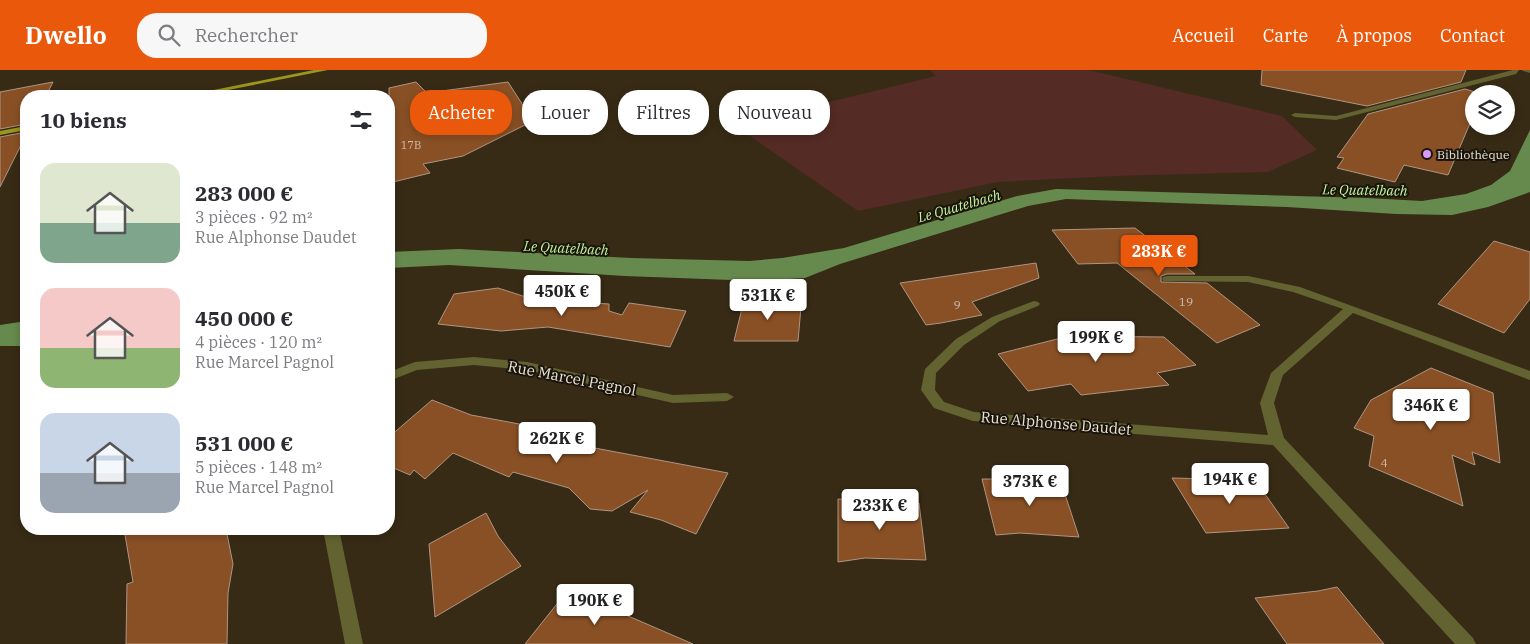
<!DOCTYPE html>
<html lang="fr">
<meta charset="utf-8">
<style>
body{margin:0;font-family:"IBM Plex Serif",serif;background:#f7f7f7;color:#2b2b33;height:100vh;display:flex;flex-direction:column;font-size:19px;white-space:nowrap}
*{box-sizing:border-box;margin:0}
p{font-size:16px;color:#7c7c81}
.icon{flex:none;width:28px;height:28px;fill:none;stroke:currentColor;stroke-width:2;stroke-linecap:round;stroke-linejoin:round}
.map{position:relative;flex:1;overflow:hidden}
.side{position:absolute;left:20px;top:20px;width:375px;height:445px;display:flex;flex-direction:column;background:#fff;border-radius:20px;box-shadow:0 2px 8px #0003}
.side>*{flex:none}
.banner{position:absolute;left:410px;top:20px;width:475px;height:45px;display:flex;gap:10px}
.fabs{position:absolute;left:1465px;top:15px;display:grid;gap:10px}
.fabs a{display:grid;place-items:center;width:50px;height:50px;border-radius:50%;background:#fff;box-shadow:0 2px 8px #0003;font-size:25px}
.price{position:absolute;translate:-50% -42px;padding:0 11px;border-radius:5px;background:#fff;color:#222;font-size:16px;line-height:32px;filter:drop-shadow(0 1px 2px #0008)}
.price::after{content:'';position:absolute;left:50%;top:30px;width:15px;height:11px;margin-left:-8px;background:inherit;clip-path:polygon(0 0,100% 0,50% 100%)}
.price.selected{background:#ea580c;color:#fff}
ul{padding:0;list-style:none}
li{display:flex;align-items:center;gap:15px;height:125px;padding:0 20px}
li span{display:grid;place-items:center;flex:none;width:140px;height:100px;border-radius:15px;color:#555}
li>.icon{margin-inline-start:auto}
span .icon{width:60px;height:60px;fill:#fffc;stroke-width:1}
li b{font-size:21px}
h2{display:flex;justify-content:space-between;align-items:center;height:60px;padding:0 20px;font-size:21px}
.chip{padding:0 18px;border-radius:20px;background:#fff;box-shadow:0 2px 8px #0003;font-size:18px;line-height:45px}
.chip.selected{background:#ea580c;color:#fff}
header{display:flex;align-items:center;gap:30px;box-sizing:border-box;height:70px;padding:0 25px;background:#ea580c;color:#fff}
header strong{font-size:24px}
nav{display:flex;gap:28px;margin-inline-start:auto;font-size:18px}
.search{width:350px;height:45px;background:#f7f7f7;display:flex;align-items:center;gap:12px;box-sizing:border-box;padding:0 18px;border-radius:20px;color:#7c7c81;font-size:19px}
.map>svg:first-child{display:block}
.green{fill:#542b25}
.water{fill:#668a4e}
.building{fill:#895025;stroke:#af9584}
.lines{fill:none;stroke-linecap:round;stroke-linejoin:round}
.minor{fill:#636231;fill-rule:evenodd}
.major{fill:#9a961e;fill-rule:evenodd}
.poi-dot{fill:#d59bfb;stroke:#1a140b;stroke-width:2}
.labels{text-anchor:middle;dominant-baseline:central;stroke-width:4;stroke-linejoin:round;paint-order:stroke}
.far-number-label{font-size:11px;fill:#d2beaa}
.far-poi-label{font-size:12px;fill:#ebe3d6;stroke:#1a140b;text-anchor:start}
.number-label{font-size:12px;fill:#d2beaa}
.far-water-label{font-size:14px;font-style:italic;fill:#c1f59e;stroke:#1a140b}
.street-label{font-size:15px;fill:#ebe3d6;stroke:#1a140b}
</style>
<header>
<strong>Dwello</strong>
<div class="search"><svg class="icon" aria-label="search" viewBox="0 0 24 24"><circle cx="10" cy="10" r="6"/><path d="M15 15l6 6"/></svg>Rechercher</div>
<nav><a>Accueil</a><a>Carte</a><a>À propos</a><a>Contact</a></nav>
</header>
<div class="map">
<svg width="1530" height="574" viewBox="0 0 1530 574">
<rect width="100%" height="100%" fill="#372b15"/>
<path class="green" d="M930 0H1089L1282 46 1317 80 1268 102 1116 106 998 112 858 141 734 55 936 6Z"/>
<g class="water">
<path d="M1530 60V122L1488 137 1452 145 1396 144 1287 137 1066 129 1028 136 840 194 805 208 758 211 625 206 449 195 389 198V182L459 179 631 188 749 191 782 188 844 178 1017 126 1056 119 1367 128 1422 131 1466 124 1491 115 1510 101Z"/>
<path d="M26 251V276H0V255Z"/>
</g>
<g class="building">
<path d="M1262 0H1466L1461 12 1367 36 1261 15Z"/>
<path d="M53 12 46 26H26V54L0 59V22Z"/>
<path d="M416 12 427 23 508 12 533 51 463 86 423 94 430 103 389 113V18Z"/>
<path d="M1465 19 1482 24H1474V44L1448 105 1404 95 1395 112 1337 98 1344 88 1337 87 1368 44Z"/>
<path d="M26 62V65L0 117V67Z"/>
<path d="M1135 158 1195 204H1167L1161 206V212L1207 213 1260 255 1217 273 1117 193 1078 194 1052 160Z"/>
<path d="M1494 171 1530 182V229L1504 263 1438 234Z"/>
<path d="M1036 193 1039 208 972 232 982 245 941 253 926 255 900 213Z"/>
<path d="M498 218 532 229 609 234V241L622 245 629 233 686 241 670 277 548 257 501 261 438 254 454 224Z"/>
<path d="M745 226 779 228 778 233 801 237 798 271H734Z"/>
<path d="M1069 266 1164 267 1196 295 1157 303 1169 315 1081 325 1071 314 1028 321 998 284Z"/>
<path d="M1431 298 1493 323 1500 393 1472 382 1475 395 1452 385 1463 436 1369 396 1374 366 1354 358 1371 330Z"/>
<path d="M432 330 471 345 546 359 550 354 584 376 728 403 696 464 661 450 630 442 648 420 612 441 590 439 569 418 513 402 509 407 453 383 425 409 414 400 410 405 389 396V367Z"/>
<path d="M1172 408 1255 410 1289 458 1206 463Z"/>
<path d="M982 409H1060L1079 467 1020 463 996 465Z"/>
<path d="M838 429 919 433 926 490 865 488 838 492Z"/>
<path d="M486 443 498 466 521 496 435 547 429 474Z"/>
<path d="M124 459H226L233 494 228 523 227 574H126L127 514 133 512Z"/>
<path d="M1337 517 1384 574H1287L1255 528 1318 521Z"/>
<path d="M568 520 693 574H525Z"/>
</g>
<g class="lines">
<g class="minor">
<path d="M1513 0H1519L1516 4 1336 50 1295 47 1291 45 1295 43 1336 46Z"/>
<path d="M1522 0H1530V3L1523 1Z"/>
<path d="M1167 206H1248L1300 217 1530 301V310L1353 243 1283 305 1274 333 1284 368 1473 568 1476 574H1455L1273 375 973 351 934 338 921 320 925 299 956 269 992 247 1034 231 1038 232 1040 234 1038 236 1000 251 964 275 936 303 935 320 944 332 974 342 1268 365 1260 333 1271 303 1343 239 1293 222 1248 212 1163 211 1162 209 1163 207Z"/>
<path d="M474 287 527 292 673 325 727 323 734 327 727 331 673 333 527 300 474 295 417 300 389 311V302L415 292Z"/>
<path d="M323 459H339L363 574H345Z"/>
</g>
<g class="major">
<path d="M314 0H328L198 26H184Z"/>
<path d="M26 56V60L0 65V61Z"/>
</g>
</g>
<circle class="poi-dot" cx="1427" cy="84" r="5"/>
<g class="labels">
<g class="far-number-label">
<text x="411" y="75">17B</text>
</g>
<g class="far-poi-label">
<text x="1437" y="84">Bibliothèque</text>
</g>
<g class="number-label">
<text x="1186" y="231">19</text>
<text x="957" y="234">9</text>
<text x="1384" y="392">4</text>
</g>
<g class="far-water-label">
<text transform="translate(1365 120) rotate(1)">Le Quatelbach</text>
<text transform="translate(959 136) rotate(-16)">Le Quatelbach</text>
<text transform="translate(566 178) rotate(3)">Le Quatelbach</text>
</g>
<g class="street-label">
<text transform="translate(572 308) rotate(11)">Rue Marcel Pagnol</text>
<text transform="translate(1056 353) rotate(5)">Rue Alphonse Daudet</text>
</g>
</g>
</svg>
<div class="fabs">
<a><svg class="icon" aria-label="layers" viewBox="0 0 24 24"><path d="M12 4l9 5-9 5-9-5zM3 14l9 5 9-5"/></svg></a>
</div>
<b class="price selected" style="left:1159px;top:207px">283K €</b>
<b class="price" style="left:562px;top:247px">450K €</b>
<b class="price" style="left:768px;top:251px">531K €</b>
<b class="price" style="left:1096px;top:293px">199K €</b>
<b class="price" style="left:1431px;top:361px">346K €</b>
<b class="price" style="left:557px;top:394px">262K €</b>
<b class="price" style="left:1230px;top:435px">194K €</b>
<b class="price" style="left:1030px;top:437px">373K €</b>
<b class="price" style="left:880px;top:461px">233K €</b>
<b class="price" style="left:595px;top:556px">190K €</b>
<div class="banner">
<a class="chip selected">Acheter</a>
<a class="chip">Louer</a>
<a class="chip">Filtres</a>
<a class="chip">Nouveau</a>
</div>
<section class="side">
<h2>10 biens<svg class="icon" aria-label="filters" viewBox="0 0 24 24"><path d="M4 7h16M4 17h16"/><circle cx="9" cy="7" r="2"/><circle cx="15" cy="17" r="2"/></svg></h2>
<ul>
<li><span style="background:linear-gradient(#dfe7d0 60%,#7fa58c 0)"><svg class="icon" aria-label="home" viewBox="0 0 24 24"><path d="M3 11l9-7 9 7M6 9v11h12V9"/></svg></span><div><b>283 000 €</b><p>3 pièces · 92 m²</p><p>Rue Alphonse Daudet</p></div></li>
<li><span style="background:linear-gradient(#f6c9c9 60%,#8fb573 0)"><svg class="icon" aria-label="home" viewBox="0 0 24 24"><path d="M3 11l9-7 9 7M6 9v11h12V9"/></svg></span><div><b>450 000 €</b><p>4 pièces · 120 m²</p><p>Rue Marcel Pagnol</p></div></li>
<li><span style="background:linear-gradient(#c9d6e8 60%,#9aa5b1 0)"><svg class="icon" aria-label="home" viewBox="0 0 24 24"><path d="M3 11l9-7 9 7M6 9v11h12V9"/></svg></span><div><b>531 000 €</b><p>5 pièces · 148 m²</p><p>Rue Marcel Pagnol</p></div></li>
</ul>
</section>
</div>
